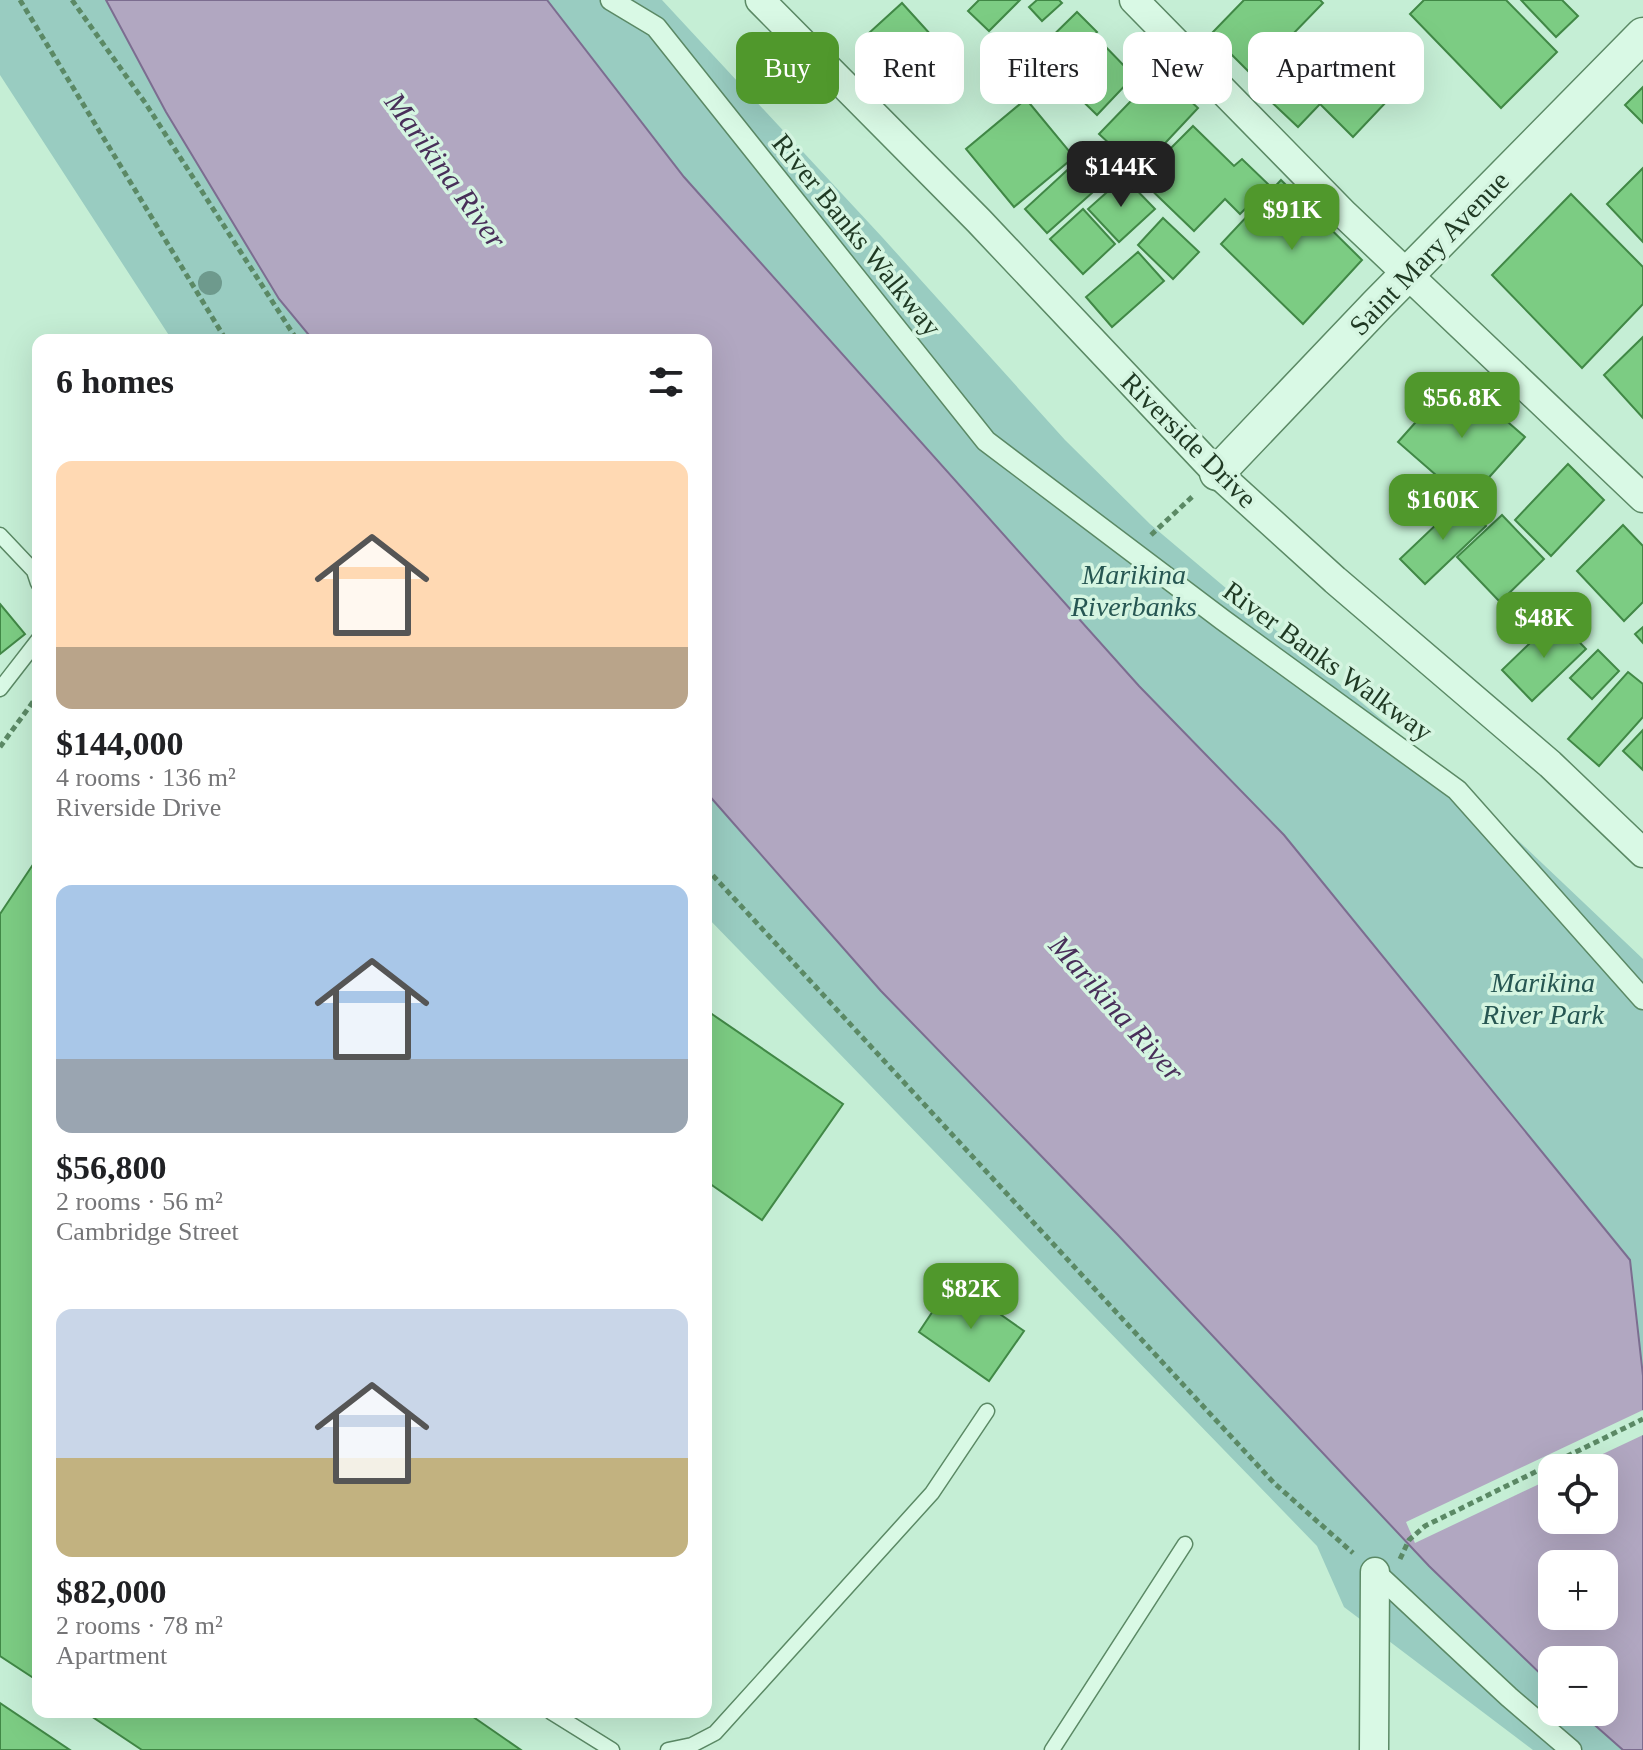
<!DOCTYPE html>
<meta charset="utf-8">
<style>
body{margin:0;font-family:Georgia,serif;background:#f6f6f6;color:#202124;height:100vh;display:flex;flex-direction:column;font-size:30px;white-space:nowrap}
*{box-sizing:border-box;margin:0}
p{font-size:26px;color:#757577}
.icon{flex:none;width:44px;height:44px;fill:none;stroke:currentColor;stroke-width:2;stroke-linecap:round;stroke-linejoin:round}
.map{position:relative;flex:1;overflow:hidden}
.sheet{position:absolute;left:32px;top:334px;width:680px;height:1384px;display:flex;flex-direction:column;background:#fff;border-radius:16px;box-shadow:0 8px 32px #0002}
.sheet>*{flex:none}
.top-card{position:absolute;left:736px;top:32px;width:760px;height:72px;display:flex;gap:16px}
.tools{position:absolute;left:1538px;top:1454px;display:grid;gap:16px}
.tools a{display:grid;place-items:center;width:80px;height:80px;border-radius:16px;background:#fff;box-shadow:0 8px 32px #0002;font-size:40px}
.price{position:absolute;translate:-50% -68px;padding:0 18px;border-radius:16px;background:#50982c;color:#fff;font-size:26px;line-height:52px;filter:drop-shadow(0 2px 4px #0008)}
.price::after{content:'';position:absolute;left:50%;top:48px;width:24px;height:18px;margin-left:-12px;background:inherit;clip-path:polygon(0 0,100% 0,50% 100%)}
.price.current{background:#222;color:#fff}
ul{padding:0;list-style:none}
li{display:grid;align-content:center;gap:16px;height:424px;padding:0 24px}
li span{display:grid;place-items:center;height:248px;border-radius:16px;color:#555}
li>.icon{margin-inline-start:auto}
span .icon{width:144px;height:144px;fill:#fffc;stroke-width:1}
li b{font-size:34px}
h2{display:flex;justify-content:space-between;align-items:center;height:96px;padding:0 24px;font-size:34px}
.chip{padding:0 28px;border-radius:16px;background:#fff;box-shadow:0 8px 32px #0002;font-size:28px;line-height:72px}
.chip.current{background:#50982c;color:#fff}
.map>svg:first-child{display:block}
.green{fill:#99ccc1}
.water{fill:#b1a7c1;stroke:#7c6d90;stroke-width:2;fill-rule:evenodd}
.pier{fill:#c5eed5}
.building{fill:#7ccc83;stroke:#418846;stroke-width:2}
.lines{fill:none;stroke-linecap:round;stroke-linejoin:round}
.service-casing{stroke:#5b8965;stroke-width:17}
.pedestrian-casing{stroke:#5b8965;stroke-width:23}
.minor-casing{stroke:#5b8965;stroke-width:31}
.tertiary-casing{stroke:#5b8965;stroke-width:37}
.path{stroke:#5b8965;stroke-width:5;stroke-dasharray:6 4;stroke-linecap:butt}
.service{stroke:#d9f9e5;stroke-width:14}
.pedestrian{stroke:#d9f9e5;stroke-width:20}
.minor{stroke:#d9f9e5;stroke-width:28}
.tertiary{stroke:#d9f9e5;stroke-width:34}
.tree{fill:#6e9a8d}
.labels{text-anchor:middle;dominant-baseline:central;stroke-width:7;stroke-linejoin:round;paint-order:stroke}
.street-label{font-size:28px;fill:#1f3923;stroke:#d5f5e1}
.park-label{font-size:28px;font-style:italic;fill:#265652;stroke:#d5f5e1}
.water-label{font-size:30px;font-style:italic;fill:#482e59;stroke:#d5f5e1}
</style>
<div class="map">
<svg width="1643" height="1750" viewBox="0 0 1643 1750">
<rect width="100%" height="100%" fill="#c5eed5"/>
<g class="green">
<path d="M0 0H106L166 112 279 299 313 340H172L0 75Z"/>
<path d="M547 0H662L882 237 1065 440 1150 524 1464 789 1643 959V1376L1630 1260 1284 835 1139 686 684 177Z"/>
<path d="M706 792 881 991 1117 1234 1429 1566 1552 1685V1712H1580L1623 1750H1533L1344 1607 1317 1546 706 916Z"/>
</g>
<path class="water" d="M106 0H547L684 177 1139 686 1284 835 1630 1260 1643 1376V1750H1623L1580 1712H1604V1660H1552V1685L1429 1566 1117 1234 881 991 706 792V340H313L279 299 166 112ZM1552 1468H1604V1520H1552ZM1552 1564H1604V1616H1552Z"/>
<path class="pier" d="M1643 1410V1435L1573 1468H1552V1478L1415 1543 1406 1522Z"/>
<g class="building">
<path d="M979 0H1020L989 31 968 11Z"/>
<path d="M1037 0H1059L1062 3 1042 21 1029 7Z"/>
<path d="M1244 0H1320L1323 3 1290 37 1303 50 1266 89 1211 34Z"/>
<path d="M1424 0H1506L1557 52 1501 108 1410 14Z"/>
<path d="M1521 0H1562L1578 16 1556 37Z"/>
<path d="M902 3 931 35 887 74 858 43Z"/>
<path d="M1077 12 1097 32 1048 80 1028 60Z"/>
<path d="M1322 36 1388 100 1353 137 1320 104 1298 127 1265 96Z"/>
<path d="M1100 41 1134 76 1097 115 1062 81Z"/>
<path d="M1159 72 1198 108 1139 171 1099 134Z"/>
<path d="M1643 87V123L1625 105Z"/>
<path d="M1026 99 1074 157 1014 207 966 149Z"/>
<path d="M1193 126 1234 166 1242 159 1269 185 1240 214 1225 199 1194 231 1140 179Z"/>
<path d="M1088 151 1111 176 1047 233 1025 209Z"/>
<path d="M1643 168V242L1607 204Z"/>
<path d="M1124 177 1155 209 1119 242 1088 209Z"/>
<path d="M1281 180 1362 260 1303 324 1221 244Z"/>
<path d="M1571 194 1643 267V304L1582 368 1492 275Z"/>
<path d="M1083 209 1115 244 1083 274 1050 239Z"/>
<path d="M1163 218 1199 252 1173 279 1138 245Z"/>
<path d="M1138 252 1164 281 1112 327 1086 297Z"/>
<path d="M1643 337V418L1604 375Z"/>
<path d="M1456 377 1525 437 1467 502 1398 442Z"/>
<path d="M1568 464 1604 500 1551 556 1515 520Z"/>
<path d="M1462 500 1486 526 1425 584 1400 559Z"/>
<path d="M1502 515 1544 559 1500 602 1457 557Z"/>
<path d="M1623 525 1643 546V602L1624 621 1577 571Z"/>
<path d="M0 604 25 634 0 654Z"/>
<path d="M1556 618 1586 649 1532 701 1502 670Z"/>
<path d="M1643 627V643L1635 634Z"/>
<path d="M1598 650 1619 671 1592 699 1570 678Z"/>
<path d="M1628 672 1643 684V717L1599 766 1568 739Z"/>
<path d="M1643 730V770L1623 751Z"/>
<path d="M38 857V1681L0 1656V914Z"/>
<path d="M706 1010 843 1104 762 1220 706 1181Z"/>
<path d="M953 1281 1024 1331 989 1381 919 1332Z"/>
<path d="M0 1703 70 1750H0Z"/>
<path d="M85 1712H466L521 1750H142Z"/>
</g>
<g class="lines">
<defs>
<g id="service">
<path d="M0 535 34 571 38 583"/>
<path d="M0 689 38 640"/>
<path d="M551 1712 612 1750"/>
<path d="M668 1750 692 1745 715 1733 932 1493 987 1411"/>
<path d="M1052 1750 1185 1544"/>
</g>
<g id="pedestrian">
<path d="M611 0 656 27 986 441 1223 620 1457 790 1643 999"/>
<path d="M1375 1572 1509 1697 1571 1750"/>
</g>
<g id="minor">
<path d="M760 0 979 221 1217 473 1335 580 1550 764 1643 853"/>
<path d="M1134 0 1345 215 1643 498"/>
<path d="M1374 1750 1375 1572"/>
</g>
<path id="tertiary" d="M1217 473 1377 305 1643 35"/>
</defs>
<use href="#service" class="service-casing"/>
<use href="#pedestrian" class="pedestrian-casing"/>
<use href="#minor" class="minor-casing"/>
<use href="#tertiary" class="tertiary-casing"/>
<g class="path">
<path d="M20 0 226 340"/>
<path d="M72 0 146 104 297 340"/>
<path d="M1151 535 1193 496"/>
<path d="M0 747 38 695"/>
<path d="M706 868 1274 1483 1353 1553"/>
<path d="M1400 1559 1409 1540 1425 1526 1643 1419"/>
</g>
<use href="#service" class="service"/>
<use href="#pedestrian" class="pedestrian"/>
<use href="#minor" class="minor"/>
<use href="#tertiary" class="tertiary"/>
</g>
<circle class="tree" cx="210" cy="283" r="12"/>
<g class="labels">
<g class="street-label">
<text transform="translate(857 235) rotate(51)">River Banks Walkway</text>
<text transform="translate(1429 253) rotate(-46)">Saint Mary Avenue</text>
<text transform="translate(1189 440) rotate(45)">Riverside Drive</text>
<text transform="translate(1328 661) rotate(36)">River Banks Walkway</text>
</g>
<g class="park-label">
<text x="1134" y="574">Marikina<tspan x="1134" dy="32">Riverbanks</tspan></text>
<text x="1543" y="982">Marikina<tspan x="1543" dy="32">River Park</tspan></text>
</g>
<g class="water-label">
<text transform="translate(446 170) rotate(54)">Marikina River</text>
<text transform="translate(1117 1008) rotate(48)">Marikina River</text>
</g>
</g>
</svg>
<div class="tools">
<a><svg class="icon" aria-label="locate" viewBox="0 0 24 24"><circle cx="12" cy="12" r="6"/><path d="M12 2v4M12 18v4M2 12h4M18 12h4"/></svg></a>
<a>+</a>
<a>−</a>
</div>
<b class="price current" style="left:1121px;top:209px">$144K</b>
<b class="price" style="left:1292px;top:252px">$91K</b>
<b class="price" style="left:1462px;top:440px">$56.8K</b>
<b class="price" style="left:1443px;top:542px">$160K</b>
<b class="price" style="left:1544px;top:660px">$48K</b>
<b class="price" style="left:971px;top:1331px">$82K</b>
<div class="top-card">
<a class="chip current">Buy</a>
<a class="chip">Rent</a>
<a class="chip">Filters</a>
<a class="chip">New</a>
<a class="chip">Apartment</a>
</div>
<section class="sheet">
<h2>6 homes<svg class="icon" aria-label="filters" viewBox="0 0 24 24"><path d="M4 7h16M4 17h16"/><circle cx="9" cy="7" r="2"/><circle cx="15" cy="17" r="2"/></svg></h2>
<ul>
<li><span style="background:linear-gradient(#ffd9b3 75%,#b9a48a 0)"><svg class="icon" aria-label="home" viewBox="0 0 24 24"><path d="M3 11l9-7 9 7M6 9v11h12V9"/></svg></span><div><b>$144,000</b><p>4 rooms · 136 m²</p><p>Riverside Drive</p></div></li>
<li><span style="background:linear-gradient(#a9c7e8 70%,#9aa5b1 0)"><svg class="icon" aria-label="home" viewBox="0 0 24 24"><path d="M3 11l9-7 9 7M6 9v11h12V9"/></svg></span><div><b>$56,800</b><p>2 rooms · 56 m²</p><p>Cambridge Street</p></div></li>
<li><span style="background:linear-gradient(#c9d6e8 60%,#c2b280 0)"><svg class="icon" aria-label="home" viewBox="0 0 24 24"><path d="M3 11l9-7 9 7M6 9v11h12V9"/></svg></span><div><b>$82,000</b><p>2 rooms · 78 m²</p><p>Apartment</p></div></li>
</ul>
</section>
</div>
